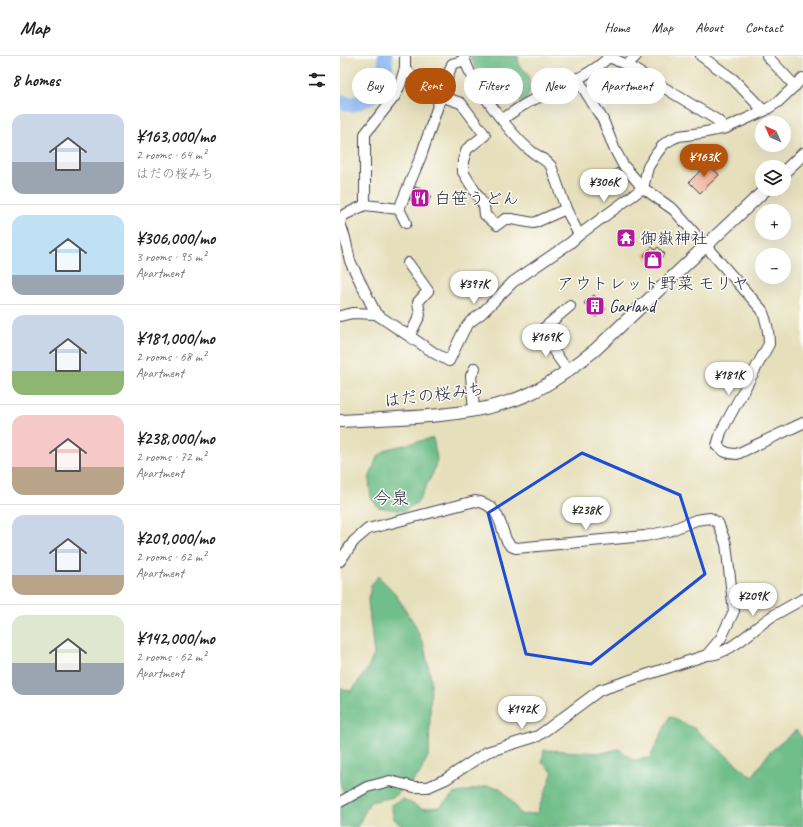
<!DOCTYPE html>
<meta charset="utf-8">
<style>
body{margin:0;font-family:Caveat,"Klee One",sans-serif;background:#f2f2f2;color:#202124;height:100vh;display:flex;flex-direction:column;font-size:15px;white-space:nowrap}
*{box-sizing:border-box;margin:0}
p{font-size:13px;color:#757577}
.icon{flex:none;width:22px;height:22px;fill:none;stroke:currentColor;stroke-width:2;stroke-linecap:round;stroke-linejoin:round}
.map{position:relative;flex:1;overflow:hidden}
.side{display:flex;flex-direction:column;background:#fff;width:340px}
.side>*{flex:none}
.banner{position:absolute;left:12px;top:12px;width:380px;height:36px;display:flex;gap:8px}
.needle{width:26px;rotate:315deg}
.fabs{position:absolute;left:415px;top:60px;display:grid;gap:8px}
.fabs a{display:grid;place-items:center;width:36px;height:36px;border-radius:50%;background:#fff;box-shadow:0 4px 16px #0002;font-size:20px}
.price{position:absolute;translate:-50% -34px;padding:0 9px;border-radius:14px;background:#fff;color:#222;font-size:13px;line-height:26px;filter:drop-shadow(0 1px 2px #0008)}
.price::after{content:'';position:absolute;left:50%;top:24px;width:12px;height:9px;margin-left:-6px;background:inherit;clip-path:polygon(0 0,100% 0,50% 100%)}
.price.active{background:#b45309;color:#fff}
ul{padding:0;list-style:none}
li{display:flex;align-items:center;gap:12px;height:100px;padding:0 12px}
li+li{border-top:1px solid #e0e0e0}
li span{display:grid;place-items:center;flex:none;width:112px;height:80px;border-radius:12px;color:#555}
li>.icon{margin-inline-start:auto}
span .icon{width:48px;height:48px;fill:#fffc;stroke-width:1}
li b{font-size:17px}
h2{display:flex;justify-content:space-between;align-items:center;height:48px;padding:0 12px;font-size:17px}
.tag{padding:0 14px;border-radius:18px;background:#fff;box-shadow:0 4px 16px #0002;font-size:14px;line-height:36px}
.tag.active{background:#b45309;color:#fff}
header{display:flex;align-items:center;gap:24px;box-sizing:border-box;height:56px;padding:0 20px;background:#fff;border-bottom:1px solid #e0e0e0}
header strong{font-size:19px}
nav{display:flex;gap:22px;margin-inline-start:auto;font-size:14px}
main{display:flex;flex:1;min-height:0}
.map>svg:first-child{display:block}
.forest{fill:#70be89;stroke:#497062}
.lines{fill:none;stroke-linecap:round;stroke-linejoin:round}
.river{stroke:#87b8f3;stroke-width:15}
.building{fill:#ecab8f}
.minor-casing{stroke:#3f3e4e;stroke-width:12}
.major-casing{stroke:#3f3e4e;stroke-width:14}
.minor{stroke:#fff;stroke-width:10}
.major{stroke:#fff;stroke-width:12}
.marked{fill:none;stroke:#1d4ed8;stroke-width:3;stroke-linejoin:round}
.labels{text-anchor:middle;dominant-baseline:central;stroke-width:3;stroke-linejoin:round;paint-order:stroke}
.poi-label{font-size:17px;fill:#22223b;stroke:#fdfcf7;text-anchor:start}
.street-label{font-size:17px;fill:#22223b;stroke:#fdfcf7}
.neighbourhood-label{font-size:18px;fill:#22223b;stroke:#fdfcf7}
</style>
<header>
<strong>Map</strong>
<nav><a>Home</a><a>Map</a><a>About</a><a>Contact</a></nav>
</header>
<main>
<section class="side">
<h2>8 homes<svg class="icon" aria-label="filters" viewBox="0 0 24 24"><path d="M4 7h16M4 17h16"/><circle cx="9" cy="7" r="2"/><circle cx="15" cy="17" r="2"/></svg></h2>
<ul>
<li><span style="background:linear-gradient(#c9d6e8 60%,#9aa5b1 0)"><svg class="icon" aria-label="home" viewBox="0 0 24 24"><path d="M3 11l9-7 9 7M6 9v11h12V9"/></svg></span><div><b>¥163,000/mo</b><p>2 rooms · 64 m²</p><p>はだの桜みち</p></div></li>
<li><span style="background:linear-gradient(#bfe0f5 75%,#9aa5b1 0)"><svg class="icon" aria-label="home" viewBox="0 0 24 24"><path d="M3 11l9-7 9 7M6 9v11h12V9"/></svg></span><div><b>¥306,000/mo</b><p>3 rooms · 95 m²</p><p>Apartment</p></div></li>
<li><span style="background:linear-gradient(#c9d6e8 70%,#8fb573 0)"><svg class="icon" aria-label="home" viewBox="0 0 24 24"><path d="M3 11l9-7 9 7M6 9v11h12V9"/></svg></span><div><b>¥181,000/mo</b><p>2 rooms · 68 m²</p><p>Apartment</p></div></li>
<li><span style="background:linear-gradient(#f6c9c9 65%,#b9a48a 0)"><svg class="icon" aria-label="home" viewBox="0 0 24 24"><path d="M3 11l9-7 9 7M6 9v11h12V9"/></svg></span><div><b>¥238,000/mo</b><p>2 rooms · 72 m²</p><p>Apartment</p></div></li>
<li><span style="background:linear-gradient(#c9d6e8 75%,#b9a48a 0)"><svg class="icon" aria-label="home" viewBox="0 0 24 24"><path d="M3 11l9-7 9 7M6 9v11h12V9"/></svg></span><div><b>¥209,000/mo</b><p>2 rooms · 62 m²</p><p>Apartment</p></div></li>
<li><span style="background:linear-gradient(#dfe7d0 60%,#9aa5b1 0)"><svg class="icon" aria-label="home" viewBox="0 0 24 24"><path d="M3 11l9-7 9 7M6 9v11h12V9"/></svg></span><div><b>¥142,000/mo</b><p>2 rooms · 62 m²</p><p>Apartment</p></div></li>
</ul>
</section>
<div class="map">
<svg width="463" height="771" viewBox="0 0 463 771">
<rect width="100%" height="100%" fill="#fdfcf7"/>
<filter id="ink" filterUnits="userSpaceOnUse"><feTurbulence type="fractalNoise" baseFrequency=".025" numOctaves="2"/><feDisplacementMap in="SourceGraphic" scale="8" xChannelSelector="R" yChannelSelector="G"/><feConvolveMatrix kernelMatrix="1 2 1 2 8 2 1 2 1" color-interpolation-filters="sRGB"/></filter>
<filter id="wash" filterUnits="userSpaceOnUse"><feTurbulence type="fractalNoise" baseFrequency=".012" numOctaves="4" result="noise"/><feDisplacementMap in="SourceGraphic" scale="16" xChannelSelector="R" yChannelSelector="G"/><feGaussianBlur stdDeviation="0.9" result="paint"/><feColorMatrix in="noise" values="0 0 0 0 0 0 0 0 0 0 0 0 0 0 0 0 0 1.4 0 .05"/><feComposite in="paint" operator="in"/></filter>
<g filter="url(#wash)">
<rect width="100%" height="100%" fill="#e6dfbb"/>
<g class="forest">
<path d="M130 0H178L179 10 188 17C190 27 193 48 176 46 172 46 169 43 165 42 162 41 158 42 155 42L144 29Z"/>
<path d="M93 382 97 403 93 417 78 446 64 455 38 451 31 442 29 423 37 401 47 393Z"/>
<path d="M38 520 54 536 74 567 84 590 91 623 89 698 79 719 54 741 30 746 17 771H0V741L4 736 0 728V631L4 634 11 635 27 614 34 599 28 545 31 530Z"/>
<path d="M330 660 355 673 412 721 429 697 456 674 463 683V771H63L54 763 51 749 63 743 82 753 99 751 114 738 148 730 160 732 172 746 181 759 197 757 213 716 202 706 204 694 262 697 279 693 293 704 310 702Z"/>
</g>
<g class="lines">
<path class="river" d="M0 45 11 49 29 42 46 24 45 0"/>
</g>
<g id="blocks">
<g class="building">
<path d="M368 107 379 119 360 137 349 126Z"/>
<path d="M277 112 286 122 277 130 269 119Z"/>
<path d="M75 131 86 135V137L91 139 87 151 70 144Z"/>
<path d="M287 176 293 182 285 189 279 183Z"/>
<path d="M312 191 315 194 318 191 325 198 313 209 304 199Z"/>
<path d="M254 239 266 253 256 261 244 247Z"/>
</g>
</g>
</g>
<g filter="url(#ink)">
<use href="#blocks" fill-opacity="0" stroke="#3f3e4e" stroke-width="1"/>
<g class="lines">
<defs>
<g id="minor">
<path d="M124 0C128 23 172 80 191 95 197 100 205 103 211 110L226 153 239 179"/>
<path d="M267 0 287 9 377 64 386 72"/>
<path d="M361 0 393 23 424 55"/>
<path d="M427 0 455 30"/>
<path d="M287 9 296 0"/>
<path d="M65 12 85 35 121 47 145 79 127 93 123 105V116L144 150 145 159 157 169 165 163H171L194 167 226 153"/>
<path d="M237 22 263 64 274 92 283 109 303 132 334 154 422 254C427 266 429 276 429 288L381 376 377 390C384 396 388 398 397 398L463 367"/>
<path d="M163 63C173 56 183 48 195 43 219 31 248 21 268 2"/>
<path d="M25 149V78L55 40 60 29 65 12V0"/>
<path d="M66 167 59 153 81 100 112 8 125 4"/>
<path d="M68 207 88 235 78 246 80 259 70 279"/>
<path d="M36 258 10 205 5 182 0 167 1 164 4 159 25 149 59 153"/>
<path d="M0 260 13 257 36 258 96 298 109 305 124 274 130 266 142 257 173 226 230 187 239 179 303 132 308 111 317 97 324 88 332 83 339 80 361 77 386 72 424 55 438 46 463 22"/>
<path d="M192 275H196L201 277 228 315"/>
<path d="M201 277 204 272 230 250"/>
<path d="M134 354 131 320 135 312"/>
<path d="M0 505 14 485 28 473 135 445C169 449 157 489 176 492L305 480 329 475 356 464 370 462 378 467 386 488 394 555 381 582 367 599"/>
<path d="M0 746 27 731 50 725 74 731H88L106 723 147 696 198 680 260 634 367 599C388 600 414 572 431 561 441 555 452 549 463 543"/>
</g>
<g id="major">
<path d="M444 116 463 98"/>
<path d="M0 365C61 361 133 363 189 338 213 327 234 310 255 294L426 133"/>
</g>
</defs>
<use href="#minor" class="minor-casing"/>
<use href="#major" class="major-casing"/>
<use href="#minor" class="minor"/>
<use href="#major" class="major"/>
</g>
</g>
<path class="marked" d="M242 397 340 439 365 518 251 608 186 598 148 457Z"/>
<defs>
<symbol id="restaurant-square" viewBox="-11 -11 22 22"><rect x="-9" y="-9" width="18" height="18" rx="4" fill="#b5179e" stroke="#fdfcf7"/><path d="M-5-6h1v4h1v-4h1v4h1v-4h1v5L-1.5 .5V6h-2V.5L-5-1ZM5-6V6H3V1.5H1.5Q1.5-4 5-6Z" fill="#fff"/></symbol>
<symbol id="temple-square" viewBox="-11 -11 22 22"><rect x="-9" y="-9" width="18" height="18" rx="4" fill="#b5179e" stroke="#fdfcf7"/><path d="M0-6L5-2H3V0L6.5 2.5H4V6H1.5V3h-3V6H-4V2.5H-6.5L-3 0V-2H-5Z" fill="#fff"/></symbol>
<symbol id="shop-square" viewBox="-11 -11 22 22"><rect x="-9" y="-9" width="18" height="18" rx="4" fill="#b5179e" stroke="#fdfcf7"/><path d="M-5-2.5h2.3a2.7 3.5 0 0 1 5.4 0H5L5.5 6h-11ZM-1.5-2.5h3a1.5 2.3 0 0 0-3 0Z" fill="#fff"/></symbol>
<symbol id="building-square" viewBox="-11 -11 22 22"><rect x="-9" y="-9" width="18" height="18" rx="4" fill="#b5179e" stroke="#fdfcf7"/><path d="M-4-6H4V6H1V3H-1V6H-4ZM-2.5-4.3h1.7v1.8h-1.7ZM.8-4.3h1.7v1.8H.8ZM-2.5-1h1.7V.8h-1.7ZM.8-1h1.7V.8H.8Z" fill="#fff"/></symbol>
</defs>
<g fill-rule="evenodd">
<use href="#restaurant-square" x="69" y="131" width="22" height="22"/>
<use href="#temple-square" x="275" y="171" width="22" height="22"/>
<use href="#shop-square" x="302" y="193" width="22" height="22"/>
<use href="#building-square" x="244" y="239" width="22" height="22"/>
</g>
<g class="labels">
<g class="poi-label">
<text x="94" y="142">白笹うどん</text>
<text x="300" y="182">御嶽神社</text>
<text x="313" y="227" text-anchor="middle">アウトレット野菜 モリヤ</text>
<text x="269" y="250">Garland</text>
</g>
<g class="street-label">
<text transform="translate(94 339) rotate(-7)">はだの桜みち</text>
</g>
<g class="neighbourhood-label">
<text x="51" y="442">今泉</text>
</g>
</g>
</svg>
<div class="fabs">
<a><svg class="needle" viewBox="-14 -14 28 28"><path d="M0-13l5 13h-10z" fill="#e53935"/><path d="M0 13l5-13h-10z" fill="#757577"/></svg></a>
<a><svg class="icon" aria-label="layers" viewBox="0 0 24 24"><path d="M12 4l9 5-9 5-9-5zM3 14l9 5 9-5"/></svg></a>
<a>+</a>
<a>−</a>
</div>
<b class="price active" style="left:364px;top:122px">¥163K</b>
<b class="price" style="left:264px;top:147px">¥306K</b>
<b class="price" style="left:134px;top:249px">¥397K</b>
<b class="price" style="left:206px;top:302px">¥169K</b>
<b class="price" style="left:389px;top:340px">¥181K</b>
<b class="price" style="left:246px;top:475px">¥238K</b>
<b class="price" style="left:413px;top:561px">¥209K</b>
<b class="price" style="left:182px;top:674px">¥142K</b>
<div class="banner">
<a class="tag">Buy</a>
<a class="tag active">Rent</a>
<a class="tag">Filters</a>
<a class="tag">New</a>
<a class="tag">Apartment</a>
</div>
</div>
</main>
